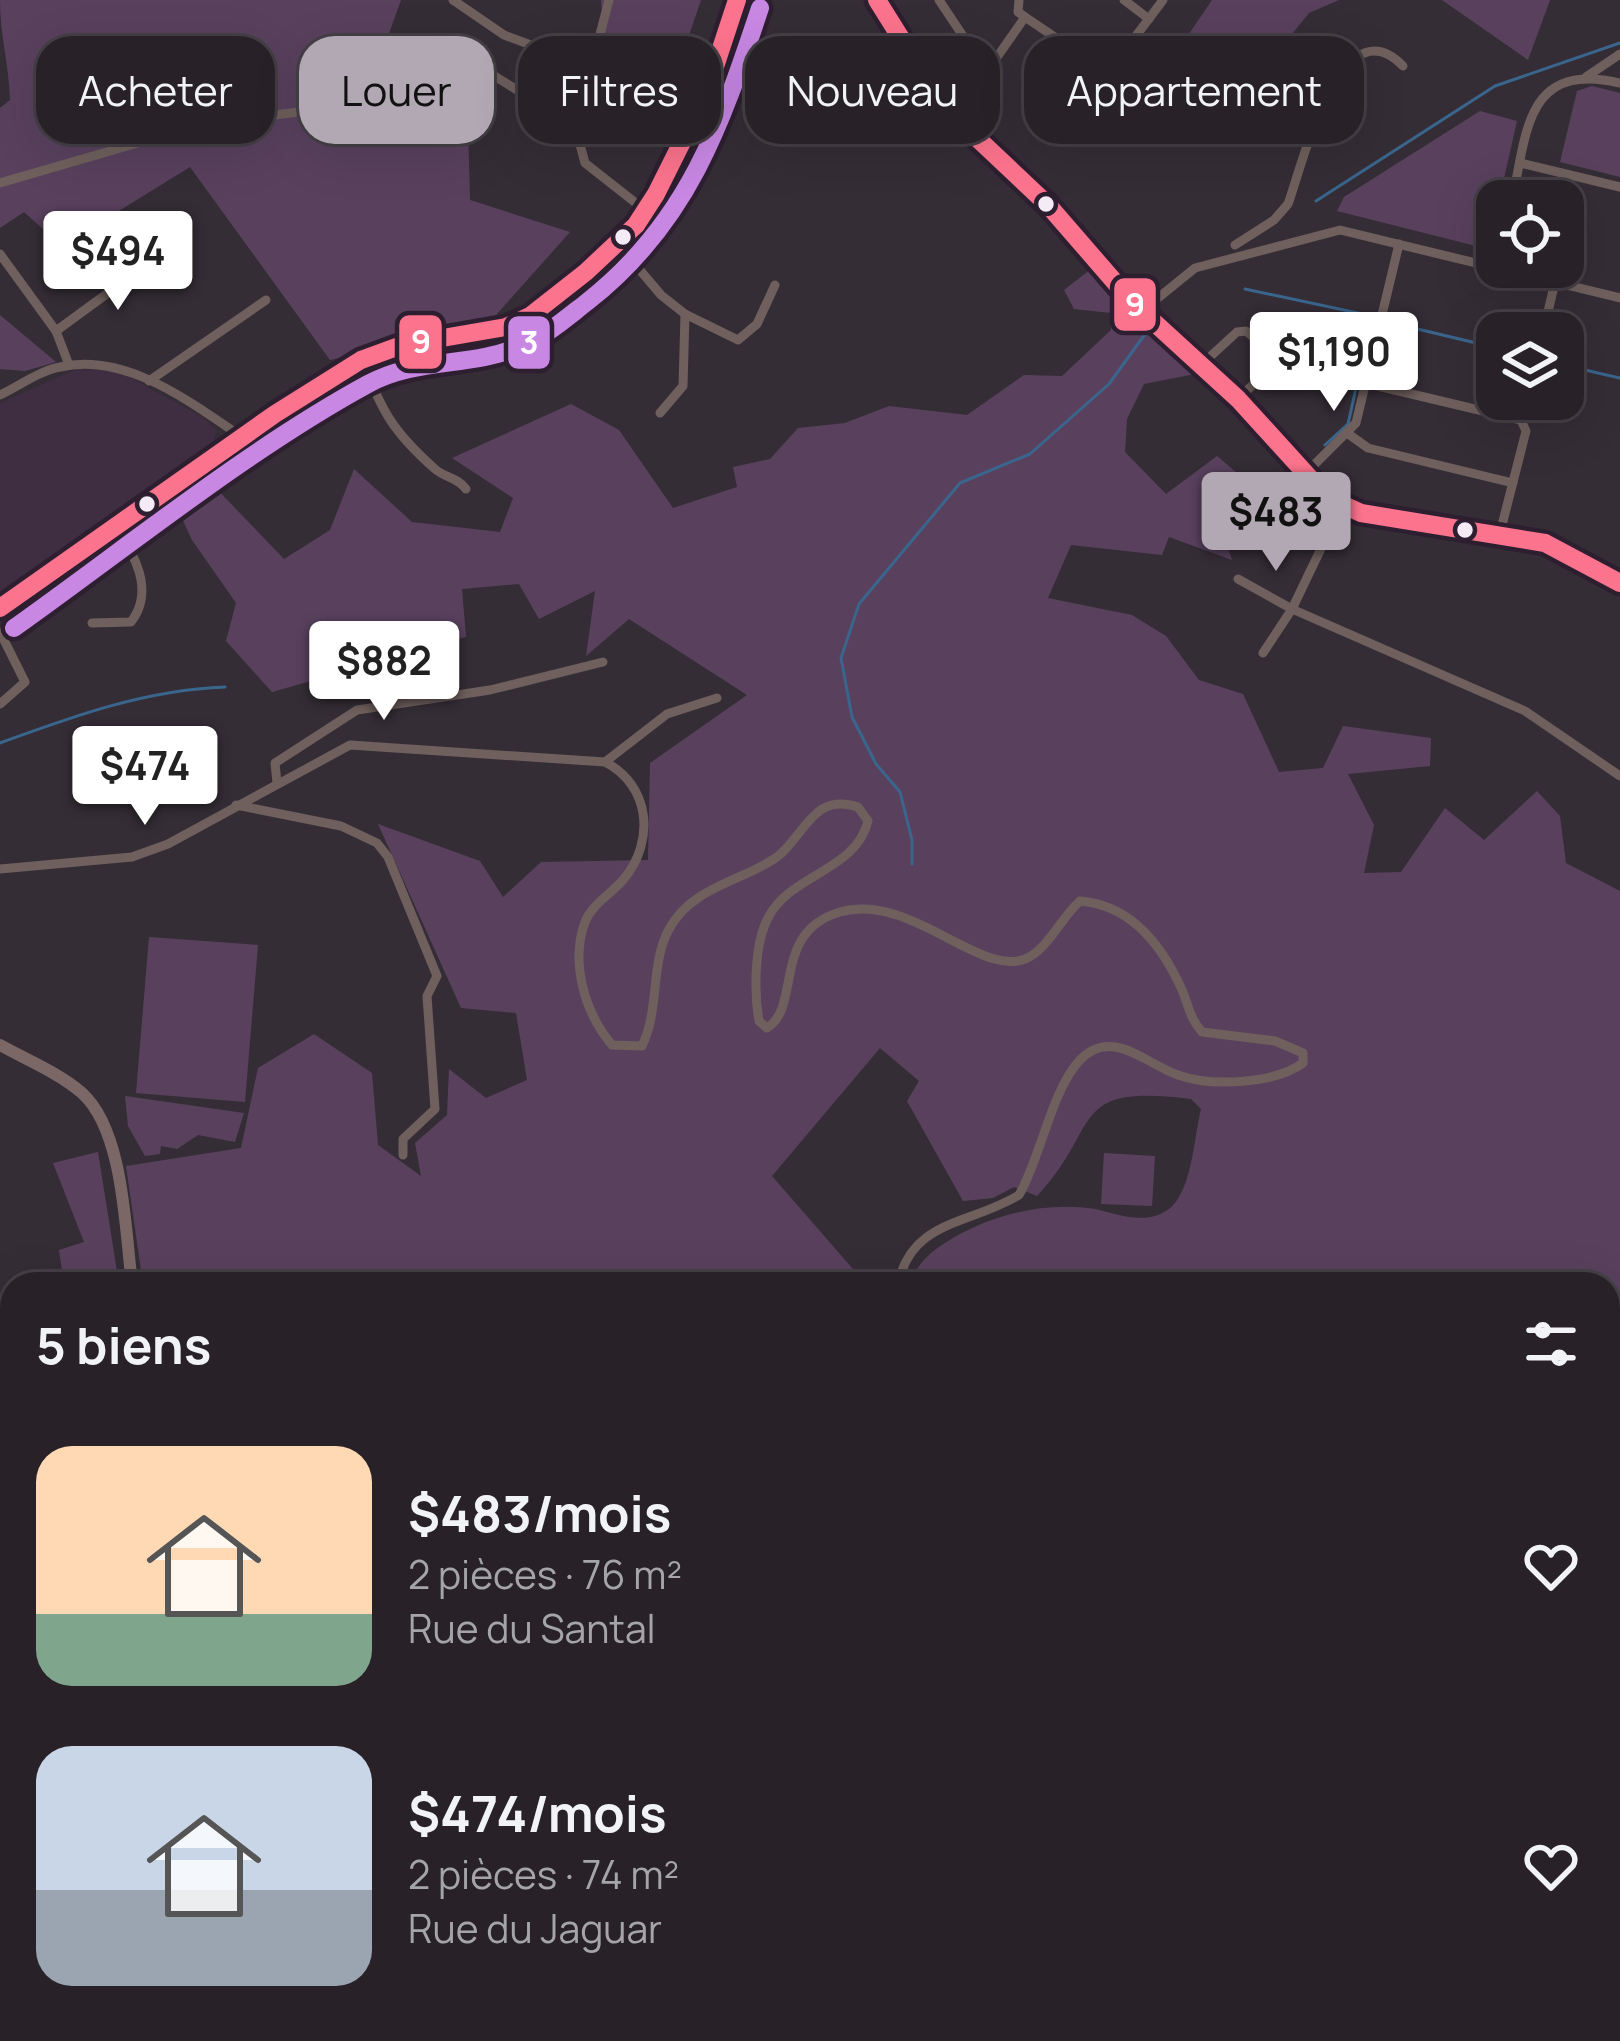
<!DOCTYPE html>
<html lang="fr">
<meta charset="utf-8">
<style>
body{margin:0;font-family:Manrope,sans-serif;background:#342f34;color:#f1f3f6;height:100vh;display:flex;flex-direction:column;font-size:45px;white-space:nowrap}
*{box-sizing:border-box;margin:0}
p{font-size:39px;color:#a5a4a8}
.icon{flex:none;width:66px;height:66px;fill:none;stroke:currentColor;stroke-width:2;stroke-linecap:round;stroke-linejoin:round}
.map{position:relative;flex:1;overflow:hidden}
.panel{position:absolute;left:0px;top:1272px;width:1620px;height:771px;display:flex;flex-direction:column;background:#282228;border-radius:36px 36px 0 0;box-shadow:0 12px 48px #0002,0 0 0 3px #443f45}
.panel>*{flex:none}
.hud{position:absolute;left:36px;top:36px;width:1548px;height:108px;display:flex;gap:24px}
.fabs{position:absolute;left:1476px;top:180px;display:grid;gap:24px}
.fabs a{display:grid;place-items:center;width:108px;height:108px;border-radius:24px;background:#282228;box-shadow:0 12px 48px #0002,0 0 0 3px #443f45;font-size:60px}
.price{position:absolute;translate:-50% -102px;padding:0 27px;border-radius:12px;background:#fff;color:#222;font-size:39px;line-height:78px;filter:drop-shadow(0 3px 6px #0008)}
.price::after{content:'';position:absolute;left:50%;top:72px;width:36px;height:27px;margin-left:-18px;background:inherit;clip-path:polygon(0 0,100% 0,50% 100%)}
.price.current{background:#b2a8b3;color:#111}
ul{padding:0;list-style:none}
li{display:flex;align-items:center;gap:36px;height:300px;padding:0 36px}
li span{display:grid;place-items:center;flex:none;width:336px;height:240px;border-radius:36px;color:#555}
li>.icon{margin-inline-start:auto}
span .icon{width:144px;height:144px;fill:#fffc;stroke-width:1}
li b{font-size:51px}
h2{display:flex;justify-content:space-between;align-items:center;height:144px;padding:0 36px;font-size:51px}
.chip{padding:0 42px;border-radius:36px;background:#282228;box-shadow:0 12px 48px #0002,0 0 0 3px #443f45;font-size:42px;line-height:108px}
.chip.current{background:#b2a8b3;color:#111}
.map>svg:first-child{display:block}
.built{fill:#3f2d41}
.green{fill:#59415e}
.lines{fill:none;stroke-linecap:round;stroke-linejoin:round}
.stream{stroke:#3a658c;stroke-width:3}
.minor{stroke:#6f605d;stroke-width:9}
.major{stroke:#7b6866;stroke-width:12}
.bus-1-casing{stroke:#2d1f30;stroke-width:27}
.bus-2-casing{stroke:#2d1f30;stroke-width:27}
.bus-1{stroke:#fc738d;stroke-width:18}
.bus-2{stroke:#c787e3;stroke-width:18}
.bus-dot{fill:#f5ebf6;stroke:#2d1f30;stroke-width:4.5}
.line-badge{stroke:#2d1f30;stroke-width:4.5}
.badge-label{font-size:33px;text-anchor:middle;font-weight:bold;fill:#fff}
</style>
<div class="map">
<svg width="1620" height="2041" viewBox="0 0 1620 2041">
<rect width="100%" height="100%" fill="#352d36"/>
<path class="built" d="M77 369 118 371 201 416 217 431 211 448 0 595V403Z"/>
<g class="green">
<path d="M0 0H401L379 61 467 88 470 200 570 232 488 324 330 360 190 167 62 246 24 212 0 228V108L10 100C9 64 0 36 0 0Z"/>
<path d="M601 0H701L654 138 608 108Z"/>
<path d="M1212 0H1339L1309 13 1258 76 1176 53Z"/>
<path d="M1442 0H1550L1528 60Z"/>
<path d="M1592 86 1620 93V177L1560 162 1577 91Z"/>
<path d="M1480 111 1517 121 1488 249 1337 211 1344 197Z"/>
<path d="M1091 269 1200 373 1144 384 1127 419 1125 452 1166 494 1217 456 1270 501 1214 505 1232 560 1169 537 1162 555 1071 545 1048 598 1132 615 1166 636 1199 680 1243 694 1279 772 1323 768 1343 726 1431 738 1430 766 1348 774 1374 825 1364 873 1401 872 1445 808 1484 840 1537 791 1560 816 1566 863 1620 891V1618L1608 1657V1284H912C915 1262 936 1248 953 1238 994 1214 1047 1201 1095 1209 1117 1214 1144 1225 1166 1211 1192 1196 1194 1136 1201 1109L1191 1099C1066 1083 1103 1126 1037 1196L1014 1187 993 1198 963 1201 907 1101 919 1081 880 1048 772 1176 866 1284H143L126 1166 241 1148 258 1068 314 1034 372 1073 378 1145 421 1176 415 1143 447 1115 449 1069 486 1098 527 1080 516 1013 461 1008 378 824 480 861 503 897 541 862 648 860 650 763 747 695 629 619 586 656 595 591 539 619 519 584 462 589 466 637 272 692 226 641 236 603 192 540 176 505 210 482 284 559 330 530 354 469 412 522 500 532 513 498 452 458 571 404 619 430 673 508 737 487 733 467 770 459 798 428 845 423 889 406 967 415 1024 375 1062 376 1111 330V313L1074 309 1064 290Z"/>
<path d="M0 315 56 362 25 371 0 369Z"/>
<path d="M149 937 258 945 245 1102 136 1093Z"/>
<path d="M125 1096 244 1113 235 1142 198 1135 177 1149 161 1146 160 1154 145 1156 128 1126Z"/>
<path d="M98 1152 119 1284H64L59 1250 84 1242 53 1163Z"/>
<path d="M1104 1153 1155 1156 1152 1206 1101 1204Z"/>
<path d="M364 2031H1511L1509 2041H360Z"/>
</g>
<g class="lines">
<g class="stream">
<path d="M1316 201 1495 86 1620 43"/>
<path d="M1245 289 1372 316 1348 424 1325 445"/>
<path d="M1384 321 1497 348"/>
<path d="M1563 365 1620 378"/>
<path d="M0 743C74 716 145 690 225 687"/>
<path d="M912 864V840L900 792 876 764 852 717 841 658 859 604 960 483 1030 454 1109 384 1148 330"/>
</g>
<g class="minor">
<path d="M453 0 504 35 582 64"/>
<path d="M877 0 944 107 1048 205 1133 303 1238 399 1328 498 1361 513 1545 543 1620 583"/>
<path d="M939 0 987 72"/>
<path d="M1019 0 1018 12 1025 17 1108 73 1163 0"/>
<path d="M1124 0 1149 19"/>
<path d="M488 72 575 126 585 163 646 211"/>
<path d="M1586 77 1620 54"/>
<path d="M547 107 598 42 609 0"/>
<path d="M983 107 974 102V90L1025 17"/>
<path d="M1520 163 1620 187"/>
<path d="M0 183 210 122 309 111"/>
<path d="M1512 201C1527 131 1526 61 1620 83"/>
<path d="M618 244 661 295 685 314 683 386 660 413"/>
<path d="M1235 245 1274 220 1288 204C1301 170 1340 0 1403 66"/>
<path d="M0 254 56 331 69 365"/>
<path d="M1142 311 1195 268 1340 230 1620 298"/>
<path d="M685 314 738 340 757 324 775 285"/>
<path d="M56 331 153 260"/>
<path d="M1543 333 1555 282"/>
<path d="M361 360C383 412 392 431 435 469 445 478 457 477 466 489"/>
<path d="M1201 365 1237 332 1246 331 1274 354 1277 362 1238 399"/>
<path d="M149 381 266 300"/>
<path d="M1365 383 1521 420"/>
<path d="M0 395C19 386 39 371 60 367 126 352 190 402 242 437"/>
<path d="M1347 433 1368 448 1513 483"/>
<path d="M1304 475 1356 423 1399 244"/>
<path d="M1500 533 1526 431 1521 420 1526 399"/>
<path d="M1238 579 1292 609 1525 711 1620 776"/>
<path d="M92 623 131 622C155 591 135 553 114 527"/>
<path d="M0 632 25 682 0 704"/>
<path d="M1263 653 1292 609 1341 507"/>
<path d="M605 762 667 714 717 698"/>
<path d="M277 783 275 763 357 710 490 690 603 662"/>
<path d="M236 805 341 826 377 843 388 857 437 976 427 996 435 1109 403 1139V1155"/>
<path d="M0 869 132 857 168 844 350 745 605 762C650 785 656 841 623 880 611 894 592 904 585 922 570 963 585 1013 612 1045L642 1046C660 1009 650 964 669 929 693 886 741 882 777 857 794 844 804 821 822 809 834 802 846 803 858 807L868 821C856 871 790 874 768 918 754 944 754 993 759 1021L767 1028C802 1007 771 932 840 912 912 891 986 985 1031 956 1051 943 1062 917 1080 901 1131 905 1162 945 1182 990 1189 1006 1189 1017 1202 1032L1275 1041 1303 1053V1063C1274 1084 1211 1087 1178 1075 1146 1064 1111 1026 1079 1061 1051 1092 1041 1157 1019 1195 970 1225 912 1219 898 1284"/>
</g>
<g class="major">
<path d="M0 608 275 414 361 360 402 345 506 327 530 316 586 272 636 225 656 194 706 94 737 0"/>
<path d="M0 1045C27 1060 59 1073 82 1093 124 1131 125 1230 132 1284"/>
<path d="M342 2031 350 2041"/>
</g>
<defs>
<g id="bus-1">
<path d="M877 0 944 107 1048 205 1133 303 1238 399 1328 498 1361 513 1545 543 1620 583"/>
<path d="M0 608 275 414 361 360 402 345 506 327 530 316 586 272 636 225 656 194 706 94 737 0"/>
</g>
<path id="bus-2" d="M14 628C128 547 247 450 368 384 415 358 471 367 519 347 545 337 565 319 587 302 688 223 721 125 760 8"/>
</defs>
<use href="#bus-1" class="bus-1-casing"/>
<use href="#bus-2" class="bus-2-casing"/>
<use href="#bus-1" class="bus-1"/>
<use href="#bus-2" class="bus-2"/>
</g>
<g class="bus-dot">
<circle cx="1046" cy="204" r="10"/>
<circle cx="623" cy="237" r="10"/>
<circle cx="147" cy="504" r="10"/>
<circle cx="1465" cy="530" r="10"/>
</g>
<g class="line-badge">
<rect x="1112" y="276" width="46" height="57" rx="12" fill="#fc738d"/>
<rect x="397" y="313" width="47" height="58" rx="12" fill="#fc738d"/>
<rect x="506" y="314" width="46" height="57" rx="12" fill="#c787e3"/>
</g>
<g class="badge-label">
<text x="1135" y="316">9</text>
<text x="421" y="353">9</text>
<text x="529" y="354">3</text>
</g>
</svg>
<div class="fabs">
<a><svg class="icon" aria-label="locate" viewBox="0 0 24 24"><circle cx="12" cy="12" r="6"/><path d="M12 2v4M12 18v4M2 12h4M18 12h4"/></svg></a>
<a><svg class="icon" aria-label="layers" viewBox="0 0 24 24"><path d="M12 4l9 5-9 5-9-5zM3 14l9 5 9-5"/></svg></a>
</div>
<b class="price" style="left:118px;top:313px">$494</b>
<b class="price" style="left:1334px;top:414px">$1,190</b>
<b class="price current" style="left:1276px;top:574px">$483</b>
<b class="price" style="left:384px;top:723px">$882</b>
<b class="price" style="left:145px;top:828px">$474</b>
<div class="hud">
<a class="chip">Acheter</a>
<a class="chip current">Louer</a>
<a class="chip">Filtres</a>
<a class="chip">Nouveau</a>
<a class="chip">Appartement</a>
</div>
<section class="panel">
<h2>5 biens<svg class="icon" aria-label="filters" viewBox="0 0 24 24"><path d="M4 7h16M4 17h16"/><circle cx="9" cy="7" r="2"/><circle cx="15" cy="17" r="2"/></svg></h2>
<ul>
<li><span style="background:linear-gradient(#ffd9b3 70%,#7fa58c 0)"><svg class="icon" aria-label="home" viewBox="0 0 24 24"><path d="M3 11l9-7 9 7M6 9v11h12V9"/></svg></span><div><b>$483/mois</b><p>2 pièces · 76 m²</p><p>Rue du Santal</p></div><svg class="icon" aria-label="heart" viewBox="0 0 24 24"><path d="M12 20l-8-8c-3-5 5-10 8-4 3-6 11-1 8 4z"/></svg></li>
<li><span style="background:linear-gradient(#c9d6e8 60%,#9aa5b1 0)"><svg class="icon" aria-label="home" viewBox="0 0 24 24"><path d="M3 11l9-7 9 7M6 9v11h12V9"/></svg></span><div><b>$474/mois</b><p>2 pièces · 74 m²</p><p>Rue du Jaguar</p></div><svg class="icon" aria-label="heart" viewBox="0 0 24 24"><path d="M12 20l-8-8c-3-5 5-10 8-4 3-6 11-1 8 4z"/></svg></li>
</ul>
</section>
</div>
